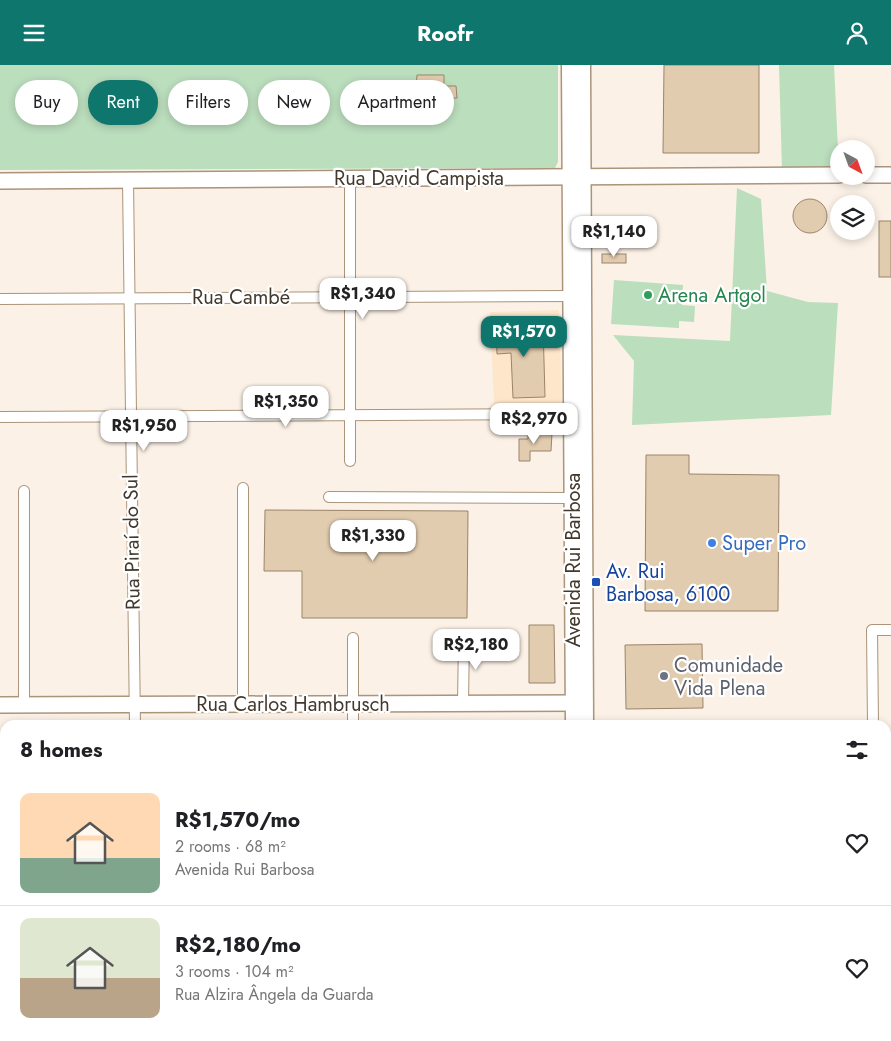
<!DOCTYPE html>
<meta charset="utf-8">
<style>
body{margin:0;font-family:Jost,sans-serif;background:#f2f2f2;color:#202124;height:100vh;display:flex;flex-direction:column;font-size:19px;white-space:nowrap}
*{box-sizing:border-box;margin:0}
p{font-size:16px;color:#757577}
.icon{flex:none;width:28px;height:28px;fill:none;stroke:currentColor;stroke-width:2;stroke-linecap:round;stroke-linejoin:round}
.map{position:relative;flex:1;overflow:hidden}
.side{position:absolute;left:0px;top:655px;width:891px;height:321px;display:flex;flex-direction:column;background:#fff;border-radius:15px 15px 0 0;box-shadow:0 2px 8px #0003}
.side>*{flex:none}
.top-card{position:absolute;left:15px;top:15px;width:500px;height:45px;display:flex;gap:10px}
.needle{width:32px;rotate:139deg}
.tools{position:absolute;left:830px;top:75px;display:grid;gap:10px}
.tools a{display:grid;place-items:center;width:45px;height:45px;border-radius:50%;background:#fff;box-shadow:0 2px 8px #0003;font-size:25px}
.price{position:absolute;translate:-50% -42px;padding:0 11px;border-radius:10px;background:#fff;color:#222;font-size:16px;line-height:32px;filter:drop-shadow(0 1px 2px #0008)}
.price::after{content:'';position:absolute;left:50%;top:30px;width:15px;height:11px;margin-left:-8px;background:inherit;clip-path:polygon(0 0,100% 0,50% 100%)}
.price.selected{background:#0f766e;color:#fff}
ul{padding:0;list-style:none}
li{display:flex;align-items:center;gap:15px;height:125px;padding:0 20px}
li+li{border-top:1px solid #e0e0e0}
li span{display:grid;place-items:center;flex:none;width:140px;height:100px;border-radius:10px;color:#555}
li>.icon{margin-inline-start:auto}
span .icon{width:60px;height:60px;fill:#fffc;stroke-width:1}
li b{font-size:21px}
h2{display:flex;justify-content:space-between;align-items:center;height:60px;padding:0 20px;font-size:21px}
.tag{padding:0 18px;border-radius:22px;background:#fff;box-shadow:0 2px 8px #0003;font-size:18px;line-height:45px}
.tag.selected{background:#0f766e;color:#fff}
header{display:flex;justify-content:space-between;align-items:center;height:65px;padding:0 20px;background:#0f766e;color:#fff;font-size:22px;font-weight:700}
.map>svg:first-child{display:block}
.built{fill:#fee6cb}
.green{fill:#bbdebd}
.building{fill:#e2ccaf;stroke:#9a856b}
.lines{fill:none;stroke-linecap:round;stroke-linejoin:round}
.street-casing{stroke:#ab947a;stroke-width:12}
.secondary-casing{stroke:#ab947a;stroke-width:18}
.primary-casing{stroke:#ab947a;stroke-width:19}
.street{stroke:#fff;stroke-width:10}
.secondary{stroke:#fff;stroke-width:15}
.primary{stroke:#fff;stroke-width:16}
.leisure-dot{fill:#2e9e5b;stroke:#fff;stroke-width:2}
.shop-dot{fill:#3f7fe0;stroke:#fff;stroke-width:2}
.transit-dot{fill:#1a4fb4;stroke:#fff;stroke-width:2}
.worship-dot{fill:#6b7280;stroke:#fff;stroke-width:2}
.labels{text-anchor:middle;dominant-baseline:central;stroke-width:4.5;stroke-linejoin:round;paint-order:stroke}
.street-label{font-size:20px;fill:#42382d;stroke:#fff}
.leisure-label{font-size:20px;fill:#27864d;stroke:#fff;text-anchor:start}
.shop-label{font-size:20px;fill:#366cbe;stroke:#fff;text-anchor:start}
.transit-label{font-size:20px;fill:#164399;stroke:#fff;text-anchor:start}
.worship-label{font-size:20px;fill:#5b616d;stroke:#fff;text-anchor:start}
</style>
<header><svg class="icon" aria-label="menu" viewBox="0 0 24 24"><path d="M4 6h16M4 12h16M4 18h16"/></svg>Roofr<svg class="icon" aria-label="person" viewBox="0 0 24 24"><circle cx="12" cy="8" r="4"/><path d="M4 21q1-7 8-7t8 7"/></svg></header>
<div class="map">
<svg width="891" height="976" viewBox="0 0 891 976">
<rect width="100%" height="100%" fill="#fbf1e6"/>
<path class="built" d="M559 245 562 338 494 341 490 247Z"/>
<g class="green">
<path d="M0 0H558V97L555 103 0 105Z"/>
<path d="M779 0H834L839 106 782 105Z"/>
<path d="M737 123 761 134 767 226 808 237 838 238 831 350 632 360 634 296 613 270 730 276Z"/>
<path d="M614 215 683 220 682 240 695 241 694 257 679 256V263L611 259Z"/>
<path d="M224 971H372V976H219Z"/>
</g>
<g class="building">
<path d="M664 0H759V88H663Z"/>
<path d="M417 10H444V21H456L457 33 406 34 405 22H416Z"/>
<circle cx="810" cy="151" r="17"/>
<rect x="879" y="156" width="12" height="56"/>
<rect x="602" y="189" width="24" height="9"/>
<path d="M543 260 545 332 513 333 511 288 497 289 496 261Z"/>
<path d="M528 368H552L551 386H530V396H519V374H528Z"/>
<path d="M646 390H689V409L779 410 778 546H645Z"/>
<path d="M265 445 468 446 467 553H302V506H264Z"/>
<path d="M529 560H554L555 618H529Z"/>
<path d="M702 579 703 643 626 644 625 580Z"/>
</g>
<g class="lines">
<defs>
<g id="street">
<path d="M350 113V396"/>
<path d="M128 115 135 660"/>
<path d="M0 234 571 231"/>
<path d="M0 352 572 349"/>
<path d="M329 432 572 433"/>
<path d="M353 573V660"/>
<path d="M463 638 464 573"/>
<path d="M243 639V423"/>
<path d="M24 640V426"/>
<path d="M873 660 872 565H891"/>
<path d="M687 971V976"/>
<path d="M779 971V976"/>
<path d="M875 971V976"/>
</g>
<g id="secondary">
<path d="M866 110H891"/>
<path d="M0 116 839 110"/>
<path d="M0 640 585 638"/>
<path d="M886 794H891"/>
</g>
<g id="primary">
<path d="M570 0 574 660"/>
<path d="M582 0 585 660"/>
<path d="M576 971V976"/>
</g>
</defs>
<use href="#street" class="street-casing"/>
<use href="#secondary" class="secondary-casing"/>
<use href="#primary" class="primary-casing"/>
<use href="#street" class="street"/>
<use href="#secondary" class="secondary"/>
<use href="#primary" class="primary"/>
</g>
<circle class="leisure-dot" cx="648" cy="230" r="5"/>
<circle class="shop-dot" cx="712" cy="478" r="5"/>
<rect class="transit-dot" x="591" y="512" width="10" height="10" rx="2.5"/>
<circle class="worship-dot" cx="664" cy="611" r="5"/>
<g class="labels">
<g class="street-label">
<text x="419" y="113">Rua David Campista</text>
<text x="241" y="232">Rua Cambé</text>
<text transform="translate(132 477) rotate(-91)">Rua Piraí do Sul</text>
<text transform="translate(573 495) rotate(-90)">Avenida Rui Barbosa</text>
<text x="293" y="639">Rua Carlos Hambrusch</text>
</g>
<g class="leisure-label">
<text x="658" y="230">Arena Artgol</text>
</g>
<g class="shop-label">
<text x="722" y="478">Super Pro</text>
</g>
<g class="transit-label">
<text x="606" y="506">Av. Rui<tspan x="606" dy="23">Barbosa, 6100</tspan></text>
</g>
<g class="worship-label">
<text x="674" y="600">Comunidade<tspan x="674" dy="23">Vida Plena</tspan></text>
</g>
</g>
</svg>
<div class="tools">
<a><svg class="needle" viewBox="-14 -14 28 28"><path d="M0-13l5 13h-10z" fill="#e53935"/><path d="M0 13l5-13h-10z" fill="#757577"/></svg></a>
<a><svg class="icon" aria-label="layers" viewBox="0 0 24 24"><path d="M12 4l9 5-9 5-9-5zM3 14l9 5 9-5"/></svg></a>
</div>
<b class="price" style="left:614px;top:193px">R$1,140</b>
<b class="price" style="left:363px;top:255px">R$1,340</b>
<b class="price selected" style="left:524px;top:293px">R$1,570</b>
<b class="price" style="left:286px;top:363px">R$1,350</b>
<b class="price" style="left:534px;top:380px">R$2,970</b>
<b class="price" style="left:144px;top:387px">R$1,950</b>
<b class="price" style="left:373px;top:497px">R$1,330</b>
<b class="price" style="left:476px;top:606px">R$2,180</b>
<div class="top-card">
<a class="tag">Buy</a>
<a class="tag selected">Rent</a>
<a class="tag">Filters</a>
<a class="tag">New</a>
<a class="tag">Apartment</a>
</div>
<section class="side">
<h2>8 homes<svg class="icon" aria-label="filters" viewBox="0 0 24 24"><path d="M4 7h16M4 17h16"/><circle cx="9" cy="7" r="2"/><circle cx="15" cy="17" r="2"/></svg></h2>
<ul>
<li><span style="background:linear-gradient(#ffd9b3 65%,#7fa58c 0)"><svg class="icon" aria-label="home" viewBox="0 0 24 24"><path d="M3 11l9-7 9 7M6 9v11h12V9"/></svg></span><div><b>R$1,570/mo</b><p>2 rooms · 68 m²</p><p>Avenida Rui Barbosa</p></div><svg class="icon" aria-label="heart" viewBox="0 0 24 24"><path d="M12 20l-8-8c-3-5 5-10 8-4 3-6 11-1 8 4z"/></svg></li>
<li><span style="background:linear-gradient(#dfe7d0 60%,#b9a48a 0)"><svg class="icon" aria-label="home" viewBox="0 0 24 24"><path d="M3 11l9-7 9 7M6 9v11h12V9"/></svg></span><div><b>R$2,180/mo</b><p>3 rooms · 104 m²</p><p>Rua Alzira Ângela da Guarda</p></div><svg class="icon" aria-label="heart" viewBox="0 0 24 24"><path d="M12 20l-8-8c-3-5 5-10 8-4 3-6 11-1 8 4z"/></svg></li>
</ul>
</section>
</div>
